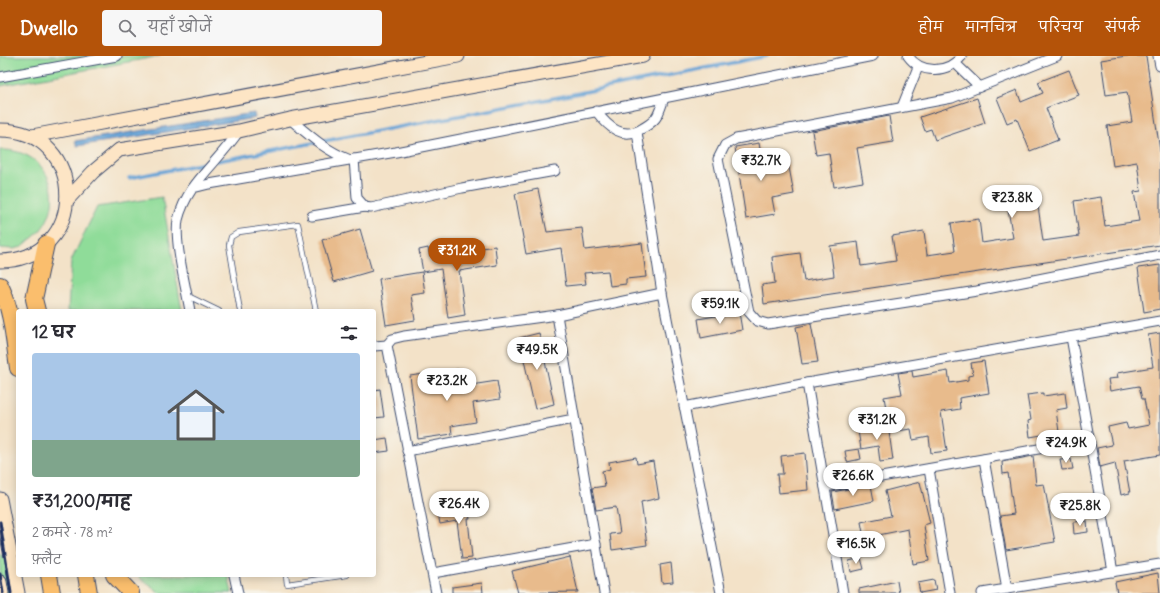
<!DOCTYPE html>
<html lang="hi">
<meta charset="utf-8">
<style>
body{margin:0;font-family:Delius,"Playpen Sans Deva",sans-serif;background:#f7f7f7;color:#2b2b33;height:100vh;display:flex;flex-direction:column;font-size:15px;white-space:nowrap}
*{box-sizing:border-box;margin:0}
p{font-size:13px;color:#7c7c81}
.icon{flex:none;width:22px;height:22px;fill:none;stroke:currentColor;stroke-width:2;stroke-linecap:round;stroke-linejoin:round}
.map{position:relative;flex:1;overflow:hidden}
.drawer{position:absolute;left:16px;top:253px;width:360px;height:268px;display:flex;flex-direction:column;background:#fff;border-radius:4px;box-shadow:0 2px 10px #0003}
.drawer>*{flex:none}
.price{position:absolute;translate:-50% -34px;padding:0 9px;border-radius:14px;background:#fff;color:#222;font-size:13px;line-height:26px;filter:drop-shadow(0 1px 2px #0008)}
.price::after{content:'';position:absolute;left:50%;top:24px;width:12px;height:9px;margin-left:-6px;background:inherit;clip-path:polygon(0 0,100% 0,50% 100%)}
.price.active{background:#b45309;color:#fff}
ul{padding:0;list-style:none}
li{display:grid;align-content:center;gap:8px;height:212px;padding:0 16px}
li span{display:grid;place-items:center;height:124px;border-radius:4px;color:#555}
li>.icon{margin-inline-start:auto}
span .icon{width:72px;height:72px;fill:#fffc;stroke-width:1}
li b{font-size:17px}
h2{display:flex;justify-content:space-between;align-items:center;height:48px;padding:0 16px;font-size:17px}
header{display:flex;align-items:center;gap:24px;box-sizing:border-box;height:56px;padding:0 20px;background:#b45309;color:#fff}
header strong{font-size:19px}
nav{display:flex;gap:22px;margin-inline-start:auto;font-size:14px}
.search{width:280px;height:36px;background:#f7f7f7;display:flex;align-items:center;gap:10px;box-sizing:border-box;padding:0 14px;border-radius:4px;color:#7c7c81;font-size:15px}
.map>svg:first-child{display:block}
.green{fill:#8fdc99;stroke:#55867c}
.water{fill:#65a2d6;stroke:#40689a}
.lines{fill:none;stroke-linecap:round;stroke-linejoin:round}
.stream{stroke:#65a2d6;stroke-width:3.5}
.building{fill:#e8bb8c}
.lane-casing{stroke:#3b4a6e;stroke-width:6}
.street-casing{stroke:#3b4a6e;stroke-width:11}
.secondary-casing{stroke:#3b4a6e;stroke-width:15}
.highway-casing{stroke:#3b4a6e;stroke-width:18}
.lane{stroke:#fff;stroke-width:4.5}
.street{stroke:#fff;stroke-width:9}
.secondary{stroke:#fde5c5;stroke-width:13}
.highway{stroke:#fabe6d;stroke-width:16}
.rail{stroke:#1b2f5e;stroke-width:3}
</style>
<header>
<strong>Dwello</strong>
<div class="search"><svg class="icon" aria-label="search" viewBox="0 0 24 24"><circle cx="10" cy="10" r="6"/><path d="M15 15l6 6"/></svg>यहाँ खोजें</div>
<nav><a>होम</a><a>मानचित्र</a><a>परिचय</a><a>संपर्क</a></nav>
</header>
<div class="map">
<svg width="1160" height="537" viewBox="0 0 1160 537">
<rect width="100%" height="100%" fill="#f7f3e8"/>
<filter id="ink" filterUnits="userSpaceOnUse"><feTurbulence type="fractalNoise" baseFrequency=".025" numOctaves="2"/><feDisplacementMap in="SourceGraphic" scale="8" xChannelSelector="R" yChannelSelector="G"/><feConvolveMatrix kernelMatrix="1 2 1 2 8 2 1 2 1" color-interpolation-filters="sRGB"/></filter>
<filter id="wash" filterUnits="userSpaceOnUse"><feTurbulence type="fractalNoise" baseFrequency=".012" numOctaves="4" result="noise"/><feDisplacementMap in="SourceGraphic" scale="16" xChannelSelector="R" yChannelSelector="G"/><feGaussianBlur stdDeviation="0.9" result="paint"/><feColorMatrix in="noise" values="0 0 0 0 0 0 0 0 0 0 0 0 0 0 0 0 0 1.4 0 .05"/><feComposite in="paint" operator="in"/></filter>
<g filter="url(#wash)">
<rect width="100%" height="100%" fill="#f3e2c8"/>
<g class="green">
<path d="M0 0H160L0 30Z"/>
<path d="M0 94C52 92 71 153 31 183 27 186 23 191 18 192 13 194 5 192 0 192Z"/>
<path d="M162 141 182 255H68L71 205 97 151Z"/>
<path d="M0 497 13 512 17 537H0Z"/>
<path d="M138 519H228L232 537H160L141 523Z"/>
</g>
<path class="water" d="M254 57 255 62 77 90 75 85Z"/>
<g class="lines">
<g class="stream">
<path d="M217 105 549 43 767 0"/>
<path d="M129 122 211 106"/>
</g>
</g>
<g id="blocks">
<g class="building">
<path d="M1126 0H1146L1160 95V189L764 248 762 229 775 227 772 201 800 197 804 225 834 220 830 190 858 186 861 210 896 205 892 180 924 175 927 199 955 195 951 167 979 163 982 187 1013 182 1008 154 1038 150 1043 185 1079 180 1074 145 1101 141 1105 170 1139 165 1134 136 1141 135 1137 106 1113 110 1107 70 1132 66 1127 36 1106 39 1101 4Z"/>
<path d="M1069 14 1079 39 1046 52 1058 84 1030 95 1017 63 1007 67 997 42 1017 34 1021 46 1043 37 1038 26Z"/>
<path d="M977 42 985 67 935 84 931 73 925 75 920 61Z"/>
<path d="M889 60 893 86 857 92 863 126 834 131 829 97 816 99 812 75Z"/>
<path d="M759 87 763 111 788 106 794 138 772 142 775 158 746 163 735 91Z"/>
<path d="M538 133 547 176 582 172 585 194 642 187 646 221 626 223V228L610 230 608 215 584 217 586 228 566 230 561 192 526 198 515 138Z"/>
<path d="M360 173 372 215 334 226 322 184Z"/>
<path d="M495 190 497 209 459 215 465 259 448 262 441 213 423 216 419 194 428 192 430 200Z"/>
<path d="M1160 209V253L1144 256 1138 212Z"/>
<path d="M422 216 425 237 411 239 415 264 386 269 379 223Z"/>
<path d="M739 256 742 274 701 282 698 263Z"/>
<path d="M811 268 818 306 802 308 796 271Z"/>
<path d="M539 277 554 348 535 353 519 282Z"/>
<path d="M1160 277V399L1124 405 1130 437 1121 439 1115 407 1100 411 1097 392 1112 389 1108 371 1126 367 1128 373 1149 369 1144 343H1142L1139 330 1110 335 1108 323 1118 322 1117 317 1153 311 1148 279Z"/>
<path d="M984 305 989 337 959 342 960 353 941 356 947 395 931 397 929 381 913 384 911 373 890 376 884 341 902 338 898 317 912 315 913 321 948 315 950 327 968 324V320L973 319 971 307Z"/>
<path d="M458 313 459 326 470 325 471 329 497 325 500 343 473 347 476 366 451 370 452 378 418 383 410 320Z"/>
<path d="M380 333 384 361 374 362V334Z"/>
<path d="M1043 337V340L1065 337 1067 352 1056 354 1059 376 1030 381 1028 365 1031 364 1027 339Z"/>
<path d="M888 369 893 404 880 406 878 390 861 393 858 375Z"/>
<path d="M387 382 389 395 374 397V384Z"/>
<path d="M859 393 861 403 847 406 845 395Z"/>
<path d="M805 397 808 434 779 437 777 418H783L781 400Z"/>
<path d="M1033 400 1036 429 1044 428 1055 486 1006 494 1000 460 1014 458 1008 417 1003 418 1002 406Z"/>
<path d="M636 401 637 408 653 405 659 442 641 446 647 489 612 494 610 478 620 477 616 451 596 454 592 432 605 430 602 415 610 413 609 406Z"/>
<path d="M1071 403 1073 413 1062 414 1060 404Z"/>
<path d="M920 426 930 467 924 469 929 505 913 508 908 473 864 482 861 466 891 460 885 435Z"/>
<path d="M871 429 874 445 835 453 832 436Z"/>
<path d="M467 446 470 463H468L472 502 462 503 457 465 440 468 437 452Z"/>
<path d="M1087 465 1088 476 1074 478 1073 466Z"/>
<path d="M570 501 578 536 518 537 512 515Z"/>
<path d="M861 502 864 513 851 516 849 505Z"/>
<path d="M671 507 673 526 662 527 660 509Z"/>
<path d="M1158 517 1160 537H1117L1115 526Z"/>
<path d="M934 524 936 534 920 537 918 527Z"/>
<path d="M897 525 899 537H859V533Z"/>
<path d="M482 527 483 537H452V531Z"/>
</g>
</g>
</g>
<g filter="url(#ink)">
<use href="#blocks" fill-opacity="0" stroke="#3b4a6e" stroke-width="1"/>
<g class="lines">
<defs>
<g id="lane">
<path d="M188 240 219 255"/>
<path d="M240 255 229 189 231 181 239 176 298 168 316 255"/>
<path d="M286 519 287 528 347 519"/>
</g>
<g id="street">
<path d="M908 0C922 19 948 17 962 0"/>
<path d="M1057 0 952 42 736 83 725 89 718 103 749 256 757 265 768 268 977 235 1160 199"/>
<path d="M1158 0 1160 10"/>
<path d="M956 8 980 31"/>
<path d="M0 21 117 0"/>
<path d="M902 51 918 11"/>
<path d="M596 55C608 71 623 85 643 72 648 69 654 66 657 60 660 55 662 48 664 42"/>
<path d="M290 63C309 79 325 94 348 103"/>
<path d="M637 76 662 237 721 537"/>
<path d="M354 103 357 142 365 151 371 152 462 132 555 115"/>
<path d="M193 132 209 128 396 96 873 0"/>
<path d="M312 160 365 151"/>
<path d="M190 255C186 231 174 186 178 164 181 152 186 142 192 133 206 113 225 96 239 75"/>
<path d="M557 259 604 537"/>
<path d="M1071 281 1113 516"/>
<path d="M374 290 387 289"/>
<path d="M807 327 843 537"/>
<path d="M684 351 807 327 1160 265"/>
<path d="M407 395 574 363"/>
<path d="M984 403 1007 533"/>
<path d="M929 413 950 537"/>
<path d="M825 431 1089 384"/>
<path d="M433 517 596 488"/>
<path d="M234 519 238 537"/>
<path d="M436 537 387 289 392 283 404 280 557 259 662 237"/>
<path d="M982 537 1160 508"/>
</g>
<g id="secondary">
<path d="M0 74C89 74 89 204 0 205"/>
<path d="M32 80 458 0"/>
<path d="M68 143 93 116 119 94 239 75 290 63 643 0"/>
<path d="M0 443 18 537"/>
<path d="M0 526 2 537"/>
</g>
<g id="highway">
<path d="M0 229C12 254 14 284 18 312"/>
<path d="M37 255 34 243 46 188"/>
<path d="M49 519 52 537"/>
<path d="M86 519 89 537"/>
<path d="M114 519 131 537"/>
</g>
</defs>
<use href="#lane" class="lane-casing"/>
<use href="#street" class="street-casing"/>
<use href="#secondary" class="secondary-casing"/>
<use href="#highway" class="highway-casing"/>
<use href="#lane" class="lane"/>
<use href="#street" class="street"/>
<use href="#secondary" class="secondary"/>
<use href="#highway" class="highway"/>
<g class="rail">
<path d="M0 466 11 537"/>
<path d="M0 518 3 537"/>
</g>
</g>
</g>
</svg>
<b class="price" style="left:761px;top:126px">₹32.7K</b>
<b class="price" style="left:1012px;top:163px">₹23.8K</b>
<b class="price active" style="left:457px;top:216px">₹31.2K</b>
<b class="price" style="left:720px;top:269px">₹59.1K</b>
<b class="price" style="left:537px;top:315px">₹49.5K</b>
<b class="price" style="left:447px;top:346px">₹23.2K</b>
<b class="price" style="left:877px;top:385px">₹31.2K</b>
<b class="price" style="left:1066px;top:408px">₹24.9K</b>
<b class="price" style="left:853px;top:441px">₹26.6K</b>
<b class="price" style="left:459px;top:469px">₹26.4K</b>
<b class="price" style="left:1080px;top:471px">₹25.8K</b>
<b class="price" style="left:856px;top:509px">₹16.5K</b>
<section class="drawer">
<h2>12 घर<svg class="icon" aria-label="filters" viewBox="0 0 24 24"><path d="M4 7h16M4 17h16"/><circle cx="9" cy="7" r="2"/><circle cx="15" cy="17" r="2"/></svg></h2>
<ul>
<li><span style="background:linear-gradient(#a9c7e8 70%,#7fa58c 0)"><svg class="icon" aria-label="home" viewBox="0 0 24 24"><path d="M3 11l9-7 9 7M6 9v11h12V9"/></svg></span><div><b>₹31,200/माह</b><p>2 कमरे · 78 m²</p><p>फ़्लैट</p></div></li>
</ul>
</section>
</div>
